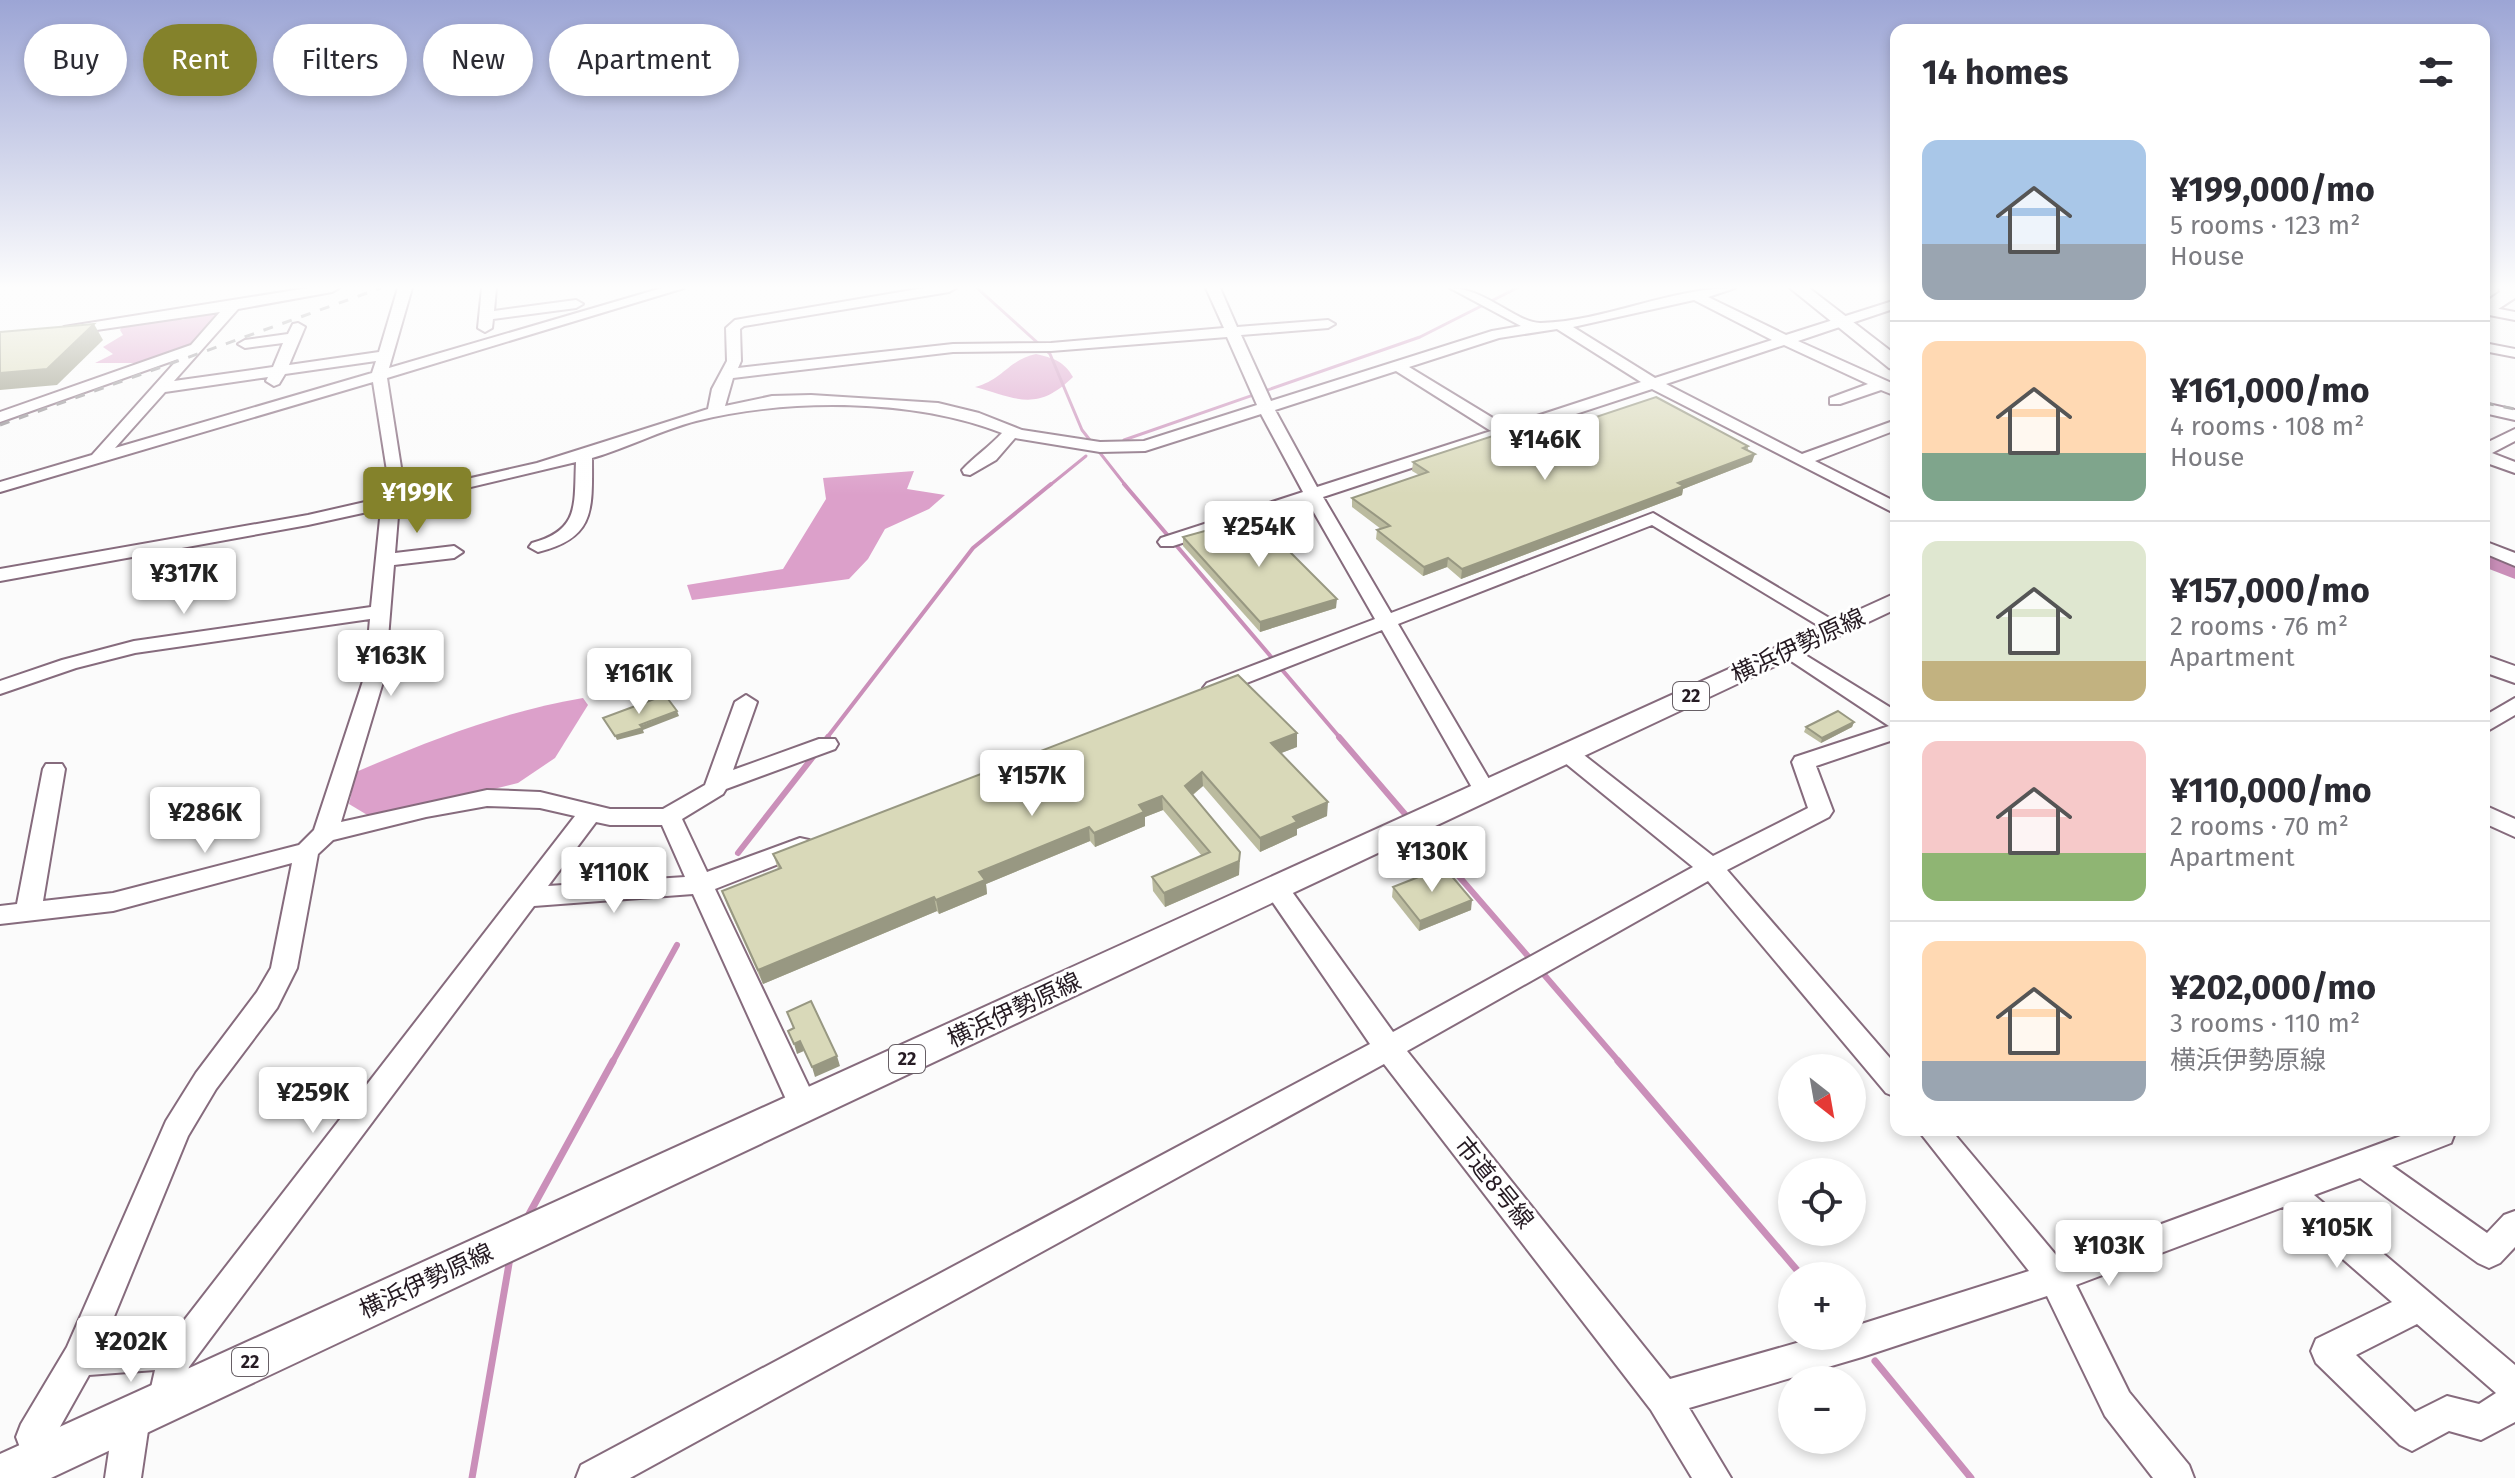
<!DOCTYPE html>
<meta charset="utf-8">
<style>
body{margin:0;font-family:"Fira Sans","Noto Sans JP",sans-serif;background:#f7f7f7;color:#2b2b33;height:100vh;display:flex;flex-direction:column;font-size:30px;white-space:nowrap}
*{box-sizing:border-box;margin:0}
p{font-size:26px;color:#7c7c81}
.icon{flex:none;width:44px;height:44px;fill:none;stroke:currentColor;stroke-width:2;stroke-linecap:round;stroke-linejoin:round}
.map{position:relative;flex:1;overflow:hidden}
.sheet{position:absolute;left:1890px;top:24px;width:600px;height:1112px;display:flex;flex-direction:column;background:#fff;border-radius:16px;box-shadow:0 4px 12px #0003}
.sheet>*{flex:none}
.banner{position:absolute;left:24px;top:24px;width:760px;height:72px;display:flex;gap:16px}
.needle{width:52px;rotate:149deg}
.fabs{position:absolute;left:1778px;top:1054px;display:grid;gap:16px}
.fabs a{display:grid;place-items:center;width:88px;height:88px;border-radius:50%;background:#fff;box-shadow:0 4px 12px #0003;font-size:40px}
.price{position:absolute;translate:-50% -68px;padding:0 18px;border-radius:8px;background:#fff;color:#222;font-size:26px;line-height:52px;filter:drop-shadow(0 2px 4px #0008)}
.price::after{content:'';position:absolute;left:50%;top:48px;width:24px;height:18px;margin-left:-12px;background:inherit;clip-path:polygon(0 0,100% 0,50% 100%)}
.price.active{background:#84822b;color:#fff}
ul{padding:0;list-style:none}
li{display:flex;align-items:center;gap:24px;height:200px;padding:0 32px}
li+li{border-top:2px solid #e1e1e2}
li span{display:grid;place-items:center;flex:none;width:224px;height:160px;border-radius:16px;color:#555}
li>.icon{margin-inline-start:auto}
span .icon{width:96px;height:96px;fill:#fffc;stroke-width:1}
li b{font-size:34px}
h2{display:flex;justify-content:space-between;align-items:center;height:96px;padding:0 32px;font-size:34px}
.pill{padding:0 28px;border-radius:36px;background:#fff;box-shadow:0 4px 12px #0003;font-size:28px;line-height:72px}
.pill.active{background:#84822b;color:#fff}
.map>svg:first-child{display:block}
.forest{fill:#dca0ca}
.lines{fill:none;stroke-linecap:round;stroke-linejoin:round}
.stream-far3{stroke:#ca8fb9;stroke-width:3}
.stream-far2{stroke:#ca8fb9;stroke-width:4}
.stream-far1{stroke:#ca8fb9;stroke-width:6}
.stream{stroke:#ca8fb9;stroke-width:7}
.river{fill:#ca8fb9;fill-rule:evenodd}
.minor-casing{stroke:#866b7d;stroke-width:4}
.major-casing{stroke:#866b7d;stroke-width:4}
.minor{fill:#fff;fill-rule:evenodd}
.major{fill:#fff;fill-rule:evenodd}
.rail{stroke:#938e92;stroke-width:3;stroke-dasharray:10 10;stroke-linecap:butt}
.wall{fill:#bbbb9f}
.shaded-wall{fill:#989882}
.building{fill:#d9d9b9;stroke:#989882;stroke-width:2}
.labels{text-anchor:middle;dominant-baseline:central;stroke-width:6;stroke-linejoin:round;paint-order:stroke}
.shield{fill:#fff;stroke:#675f65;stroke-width:2}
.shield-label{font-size:18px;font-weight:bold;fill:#261b23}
.near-street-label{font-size:24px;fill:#261b23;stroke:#fff}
</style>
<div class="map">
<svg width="2515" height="1478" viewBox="0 0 2515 1478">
<rect width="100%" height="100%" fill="#fbfbfb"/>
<g class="forest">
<path d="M227 308 206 340 144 363H95L113 354 103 347 123 335 120 330 123 325 179 316 182 320Z"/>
<path d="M1036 354C1053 358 1064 361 1073 377 1037 412 1018 399 975 387 1003 380 1008 360 1036 354Z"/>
<path d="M914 471 907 489 945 495 929 509 885 529 868 559 849 579 692 600 687 585 783 569 826 499 823 478Z"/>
<path d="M583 698 588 705 555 758 518 783 409 810 369 816 349 804 356 772C428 741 505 711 583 698Z"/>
</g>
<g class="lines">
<g class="stream-far3">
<path d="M977 288 1050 354 1082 430 1126 486"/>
<path d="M1124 440 1420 337 1517 288"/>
<path d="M1049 486 1086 456"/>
</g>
<g class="stream-far2">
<path d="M1124 484 1341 739"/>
<path d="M826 739 973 548 1051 484"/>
</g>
<g class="stream-far1">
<path d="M1339 737 1405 814"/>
<path d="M824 742 828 737"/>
<path d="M1424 836 1533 962"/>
<path d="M738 853 816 753"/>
<path d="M1540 970 1620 1063"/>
<path d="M612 1063 677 945"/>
</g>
<g class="stream">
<path d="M1618 1061 1802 1276"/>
<path d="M528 1216 613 1061"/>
<path d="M1875 1361 1971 1478"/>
<path d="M472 1478 510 1258"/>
</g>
<path class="river" d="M2484 551 2515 563V579L2484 567Z"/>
<defs>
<g id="minor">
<path d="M308 288H339L332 292 238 309 174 381 273 367 283 343 245 348 238 344 245 340 288 334 293 324 298 323 305 327 289 365 379 352 398 288H412L389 368 662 288H684L387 378 405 493 537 463 708 409 712 389 727 361 726 328 735 320 924 288H956L949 292 744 326 740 329 741 361 738 368 953 344 1051 343 1224 328 1206 288H1220L1237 327 1328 320 1335 324 1328 328 1241 335 1271 401 1492 331 1521 326 1450 288C1485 288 1518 324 1541 323 1607 321 1669 288 1735 288L1708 297 1786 335 1896 300V308L1798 341 1896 385V396L1881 390 1840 404H1830V398L1868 384 1784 345 1666 384 1802 454 1896 420V430L1815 461 1896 502V514L1652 389 1323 497 1391 613 1653 513 1846 628 1843 632H1829L1652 525 1398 624 1496 791 1493 796H1477L1474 791 1382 630 1221 693 1214 694 1203 688 1207 683 1375 619 1308 502 1173 546H1161L1158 542 1161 538 1303 492 1261 414 1145 451 1100 452 1015 438 996 460 970 475 964 474 962 470C974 457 989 447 1002 433 913 398 788 398 696 421 661 430 627 448 592 458 592 509 596 538 538 552L529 547 532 543C580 530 574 505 576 462L399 504 395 553 454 546 463 552 454 558 394 565 385 675 341 822 487 790 540 792 610 809H663L705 785 735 702 746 695 757 702 733 770 819 739H835L838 744 835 749 726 789 723 794 682 819 707 872 800 838 809 840 812 846 809 852 715 889 819 1108 814 1117 804 1120 794 1117 693 894 534 906 189 1367 177 1413 165 1418 153 1413 148 1401 155 1370 89 1375 47 1450 34 1455 21 1450 16 1437 21 1424 67 1347 166 1121 196 1073 257 992 271 968 292 863 113 911 0 924V906L17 904 43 769 46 764H62L65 769 43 901 113 893 299 845 314 830 365 675 370 619 135 653 76 668 0 694V681L62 660 134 641 371 607 381 509 308 525 0 581V569L308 515 387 497V471L373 382 0 492V482L92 455 178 359 0 422V412L191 345 220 312 69 334 64 333V327ZM1694 300 1772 340 1655 378 1573 327ZM1557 329 1641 382 1506 426 1409 367 1499 338ZM1227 337 1257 405 1144 441 1100 442 1022 430 979 413 938 403 811 395 772 396 725 406 733 378 953 352 1051 351ZM376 361 372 373 115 448 165 392 268 377 266 381 274 386 279 384 285 374ZM1396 371 1491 431 1317 487 1275 410ZM487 806 540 808 575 816 172 1336 104 1341 188 1136 216 1089 277 1008 297 968 318 854 333 840 426 817ZM596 822 610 825H662L685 877 548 886Z"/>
<path d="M482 288H496L494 311 576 300 583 304 576 308 493 319 492 328 485 332 478 328Z"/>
<path d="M2484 306 2515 312V320L2484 314Z"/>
<path d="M2484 343 2515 349V357L2484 351Z"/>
<path d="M2484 403 2515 410V420L2484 413Z"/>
<path d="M2515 429V441L2492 453 2515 462V473L2484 462V444Z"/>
<path d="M2484 541 2515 553V566L2484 553Z"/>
<path d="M1789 645 1896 711V739L1816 766 1833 811 1829 817 1727 870 1896 1065V1097L1886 1093 1708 881 1407 1051 1670 1379 1821 1336H1852V1327L2029 1271 1918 1130H1951L2061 1261 2417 1130H2456L2451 1143 2392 1166 2487 1233 2504 1215 2515 1211V1247L2500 1263 2489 1268 2478 1263 2360 1178 2314 1195 2515 1365V1422L2481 1440 2449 1431 2412 1451 2400 1445 2316 1363 2311 1351 2316 1339 2392 1302 2283 1207 2076 1285 2129 1392 2189 1465 2194 1478H2153L2105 1416 2047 1296 1862 1357 1689 1408 1731 1478H1692L1651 1410 1384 1064 630 1478H576L581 1465 1370 1044 1267 894 1264 888 1267 882 1276 879 1285 882 1393 1032 1693 867 1559 758 1556 753 1559 748H1575L1713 856 1808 808 1792 762 1795 757 1889 726 1782 655 1779 651ZM2417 1324 2496 1393 2479 1404 2447 1396 2415 1412 2356 1355Z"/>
<path d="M2515 698V715L2484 733V716Z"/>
<path d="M2484 805 2515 819V837L2484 823Z"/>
<path d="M132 1399 144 1405 150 1417 141 1478H105L114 1417 120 1405Z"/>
</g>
<g id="major">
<path d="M1790 288H1809L1896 355V370L1889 368Z"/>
<path d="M2499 288H2515V298L2492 313 2484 314V303L2500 292Z"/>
<path d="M1896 593V609L51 1478H0V1454Z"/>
<path d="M2484 655 2515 666V683L2484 672Z"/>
</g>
</defs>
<use href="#minor" class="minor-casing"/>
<use href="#major" class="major-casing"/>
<use href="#minor" class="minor"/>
<use href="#major" class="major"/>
<g class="rail">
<path d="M2484 403 2515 409"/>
<path d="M0 425 381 288"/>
</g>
</g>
<g class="wall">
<path d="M1530 439 1748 446V450L1752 462 1683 489 1682 495 1461 579 1447 567 1423 576 1376 539 1377 530 1381 529 1352 507V498L1419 475 1412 471 1413 462Z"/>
<path d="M1183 537 1336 608 1260 632 1183 546Z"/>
<path d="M1854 722 1852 727 1821 743 1804 732 1806 727Z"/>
<path d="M1297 747 1281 753 1327 816 1297 829V835L1260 852 1203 786 1193 795 1240 852 1239 875 1165 907 1153 891 1152 877 1202 856 1163 810 1145 817V826L1095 847 1090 841 986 884 987 894 939 914 937 911 763 984 727 905 722 891 778 869 773 854Z"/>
<path d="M1393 887 1471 910 1419 931 1392 897Z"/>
</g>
<g class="shaded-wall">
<path d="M94 324 103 340 57 385 0 390V373Z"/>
<path d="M1755 454 1752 462 1683 489 1682 495 1461 579 1462 569 1678 483Z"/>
<path d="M1448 558 1447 567 1423 576 1424 567Z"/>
<path d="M1337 599 1336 608 1260 632V622Z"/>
<path d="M677 711 679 716 643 730 644 733 617 740 615 736Z"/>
<path d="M1854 722 1852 727 1821 743 1822 738Z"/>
<path d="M1297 733V747L1271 757V743Z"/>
<path d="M1202 772 1203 786 1186 800 1185 786Z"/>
<path d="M1162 796 1163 810 1145 817V826L1095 847 1094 833 1139 805Z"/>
<path d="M1328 802 1327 816 1297 829V835L1260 852V838L1293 817Z"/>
<path d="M1089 827 1090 841 986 884 987 894 939 914 936 900 979 872Z"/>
<path d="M1240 852 1239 875 1165 907 1164 893Z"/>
<path d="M934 897 937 911 763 984 758 970Z"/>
<path d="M1472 900 1471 910 1419 931 1420 921Z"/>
<path d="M800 1041 804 1051 797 1054 794 1044Z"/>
<path d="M837 1056 840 1066 815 1077 812 1067Z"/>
</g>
<g class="building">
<path d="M94 324 47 369 0 373V332Z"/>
<path d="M1656 397 1748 446 1743 448 1755 454 1678 483 1684 486 1462 569 1448 558 1424 567 1377 530 1390 526 1352 498 1428 472 1413 462 1514 429 1530 439Z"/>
<path d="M1255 517 1337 599 1260 622 1183 537Z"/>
<path d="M1238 675 1297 733 1271 743 1328 802 1293 817 1297 822 1260 838 1202 772 1185 786 1240 852 1239 861 1164 893 1152 877 1210 852 1162 796 1139 805 1144 812 1094 833 1089 827 979 872 985 880 936 900 934 897 758 970 722 891 781 868 773 854Z"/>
<path d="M665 695 677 711 640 725 643 728 615 736 603 718Z"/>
<path d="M1838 711 1854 722 1822 738 1806 727Z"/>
<path d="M1444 867 1472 900 1420 921 1393 887Z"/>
<path d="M811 1001 837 1056 812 1067 800 1041 794 1044 788 1031 794 1028 787 1012Z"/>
</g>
<linearGradient id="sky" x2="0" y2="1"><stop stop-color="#9ca5d5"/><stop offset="0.58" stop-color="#fdfdfd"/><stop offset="1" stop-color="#fdfdfd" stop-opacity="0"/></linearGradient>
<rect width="2515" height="495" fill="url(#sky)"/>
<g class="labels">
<g class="shield">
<rect x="1673" y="682" width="36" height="28" rx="6"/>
<rect x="889" y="1045" width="36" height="28" rx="6"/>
<rect x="232" y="1348" width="36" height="28" rx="6"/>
</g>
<g class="shield-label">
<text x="1691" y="696">22</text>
<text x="907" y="1059">22</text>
<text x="250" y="1362">22</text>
</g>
<g class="near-street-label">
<text transform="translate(1798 646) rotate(-25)">横浜伊勢原線</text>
<text transform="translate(1014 1010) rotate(-25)">横浜伊勢原線</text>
<text transform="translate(1494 1183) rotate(51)">市道8号線</text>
<text transform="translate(426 1281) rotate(-25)">横浜伊勢原線</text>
</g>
</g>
</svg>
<div class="fabs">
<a><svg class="needle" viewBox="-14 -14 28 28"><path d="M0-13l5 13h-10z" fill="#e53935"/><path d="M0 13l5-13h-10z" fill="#7c7c81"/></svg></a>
<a><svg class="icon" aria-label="locate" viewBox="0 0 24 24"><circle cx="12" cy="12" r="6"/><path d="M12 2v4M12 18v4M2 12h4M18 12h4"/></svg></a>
<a>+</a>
<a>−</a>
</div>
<b class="price" style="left:1545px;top:482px">¥146K</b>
<b class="price active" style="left:417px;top:535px">¥199K</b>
<b class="price" style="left:1259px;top:569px">¥254K</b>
<b class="price" style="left:184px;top:616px">¥317K</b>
<b class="price" style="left:391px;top:698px">¥163K</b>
<b class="price" style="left:639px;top:716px">¥161K</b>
<b class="price" style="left:1032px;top:818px">¥157K</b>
<b class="price" style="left:205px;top:855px">¥286K</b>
<b class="price" style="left:1432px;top:894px">¥130K</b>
<b class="price" style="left:614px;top:915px">¥110K</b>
<b class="price" style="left:313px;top:1135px">¥259K</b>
<b class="price" style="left:2337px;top:1270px">¥105K</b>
<b class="price" style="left:2109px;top:1288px">¥103K</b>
<b class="price" style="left:131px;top:1384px">¥202K</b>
<div class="banner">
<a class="pill">Buy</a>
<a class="pill active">Rent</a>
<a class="pill">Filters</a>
<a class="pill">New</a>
<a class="pill">Apartment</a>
</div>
<section class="sheet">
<h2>14 homes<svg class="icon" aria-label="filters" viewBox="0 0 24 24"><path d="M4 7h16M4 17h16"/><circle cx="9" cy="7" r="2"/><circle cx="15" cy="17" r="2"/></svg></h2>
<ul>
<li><span style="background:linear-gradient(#a9c7e8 65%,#9aa5b1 0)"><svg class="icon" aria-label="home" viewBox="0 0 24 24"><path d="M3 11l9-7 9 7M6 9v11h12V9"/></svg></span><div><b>¥199,000/mo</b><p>5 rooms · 123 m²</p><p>House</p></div></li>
<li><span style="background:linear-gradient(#ffd9b3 70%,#7fa58c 0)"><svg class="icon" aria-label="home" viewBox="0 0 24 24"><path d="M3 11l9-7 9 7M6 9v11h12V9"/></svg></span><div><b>¥161,000/mo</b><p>4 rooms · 108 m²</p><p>House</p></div></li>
<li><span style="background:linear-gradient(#dfe7d0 75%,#c2b280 0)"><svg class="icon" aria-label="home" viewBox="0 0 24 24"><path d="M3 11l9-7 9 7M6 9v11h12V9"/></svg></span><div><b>¥157,000/mo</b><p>2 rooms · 76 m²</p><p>Apartment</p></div></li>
<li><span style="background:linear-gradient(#f6c9c9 70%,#8fb573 0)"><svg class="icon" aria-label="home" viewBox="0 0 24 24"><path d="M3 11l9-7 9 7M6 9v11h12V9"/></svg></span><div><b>¥110,000/mo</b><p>2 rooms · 70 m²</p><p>Apartment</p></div></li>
<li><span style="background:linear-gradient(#ffd9b3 75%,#9aa5b1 0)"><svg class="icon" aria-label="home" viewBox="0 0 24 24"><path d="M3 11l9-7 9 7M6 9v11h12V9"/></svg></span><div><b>¥202,000/mo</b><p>3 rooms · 110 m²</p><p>横浜伊勢原線</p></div></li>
</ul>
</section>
</div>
